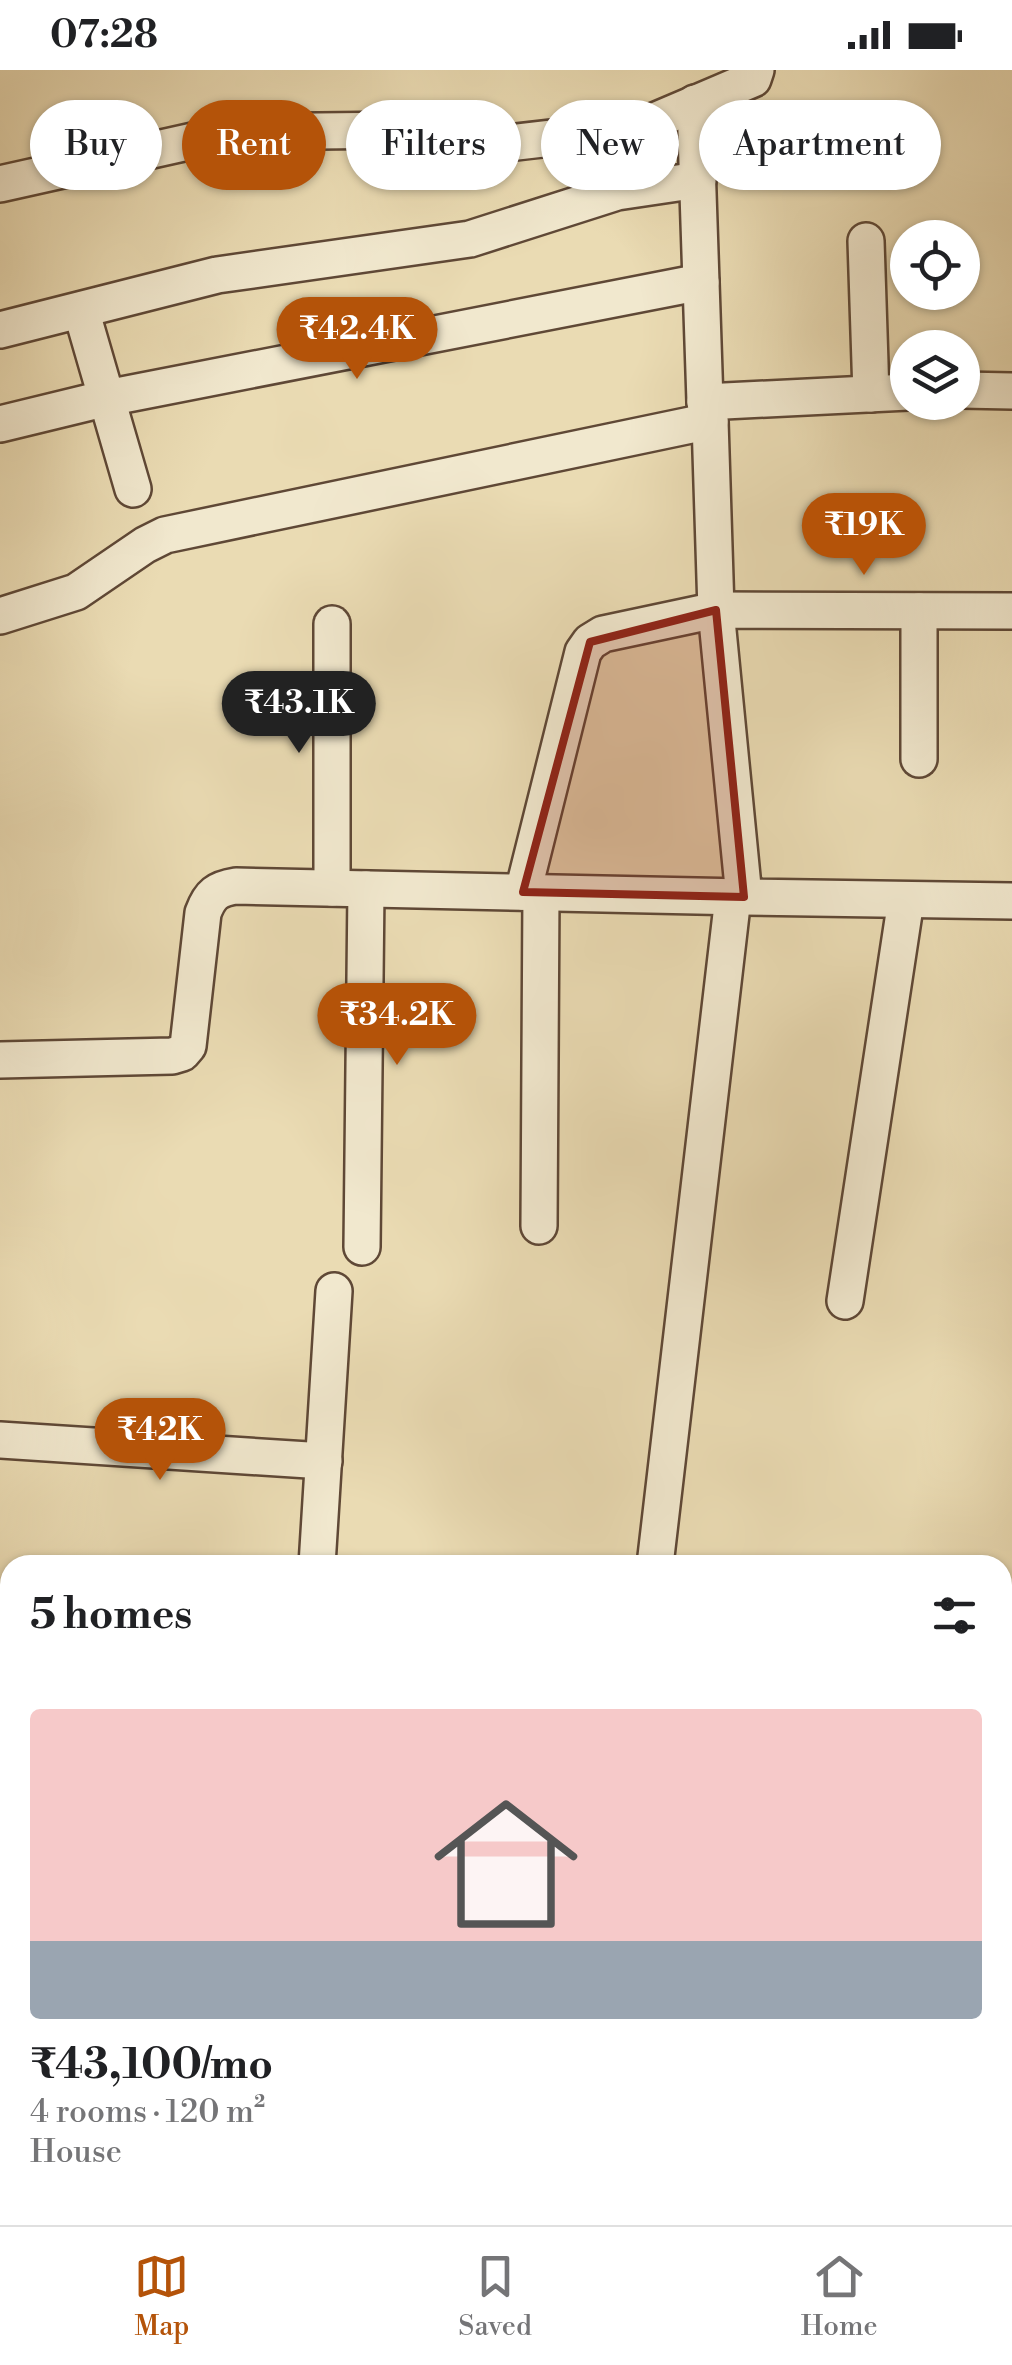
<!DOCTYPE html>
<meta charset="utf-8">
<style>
body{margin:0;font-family:"Libre Bodoni",serif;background:#f6f6f6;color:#202124;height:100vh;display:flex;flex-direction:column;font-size:38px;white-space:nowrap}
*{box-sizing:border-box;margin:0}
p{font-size:32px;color:#757577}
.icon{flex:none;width:55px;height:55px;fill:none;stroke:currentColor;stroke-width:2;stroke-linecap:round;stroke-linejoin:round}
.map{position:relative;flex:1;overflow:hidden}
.side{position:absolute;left:0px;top:1485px;width:1012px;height:670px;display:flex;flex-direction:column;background:#fff;border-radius:30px 30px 0 0;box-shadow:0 2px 8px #0004}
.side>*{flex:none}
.top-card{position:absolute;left:30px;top:30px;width:952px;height:90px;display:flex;gap:20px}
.buttons{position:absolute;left:890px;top:150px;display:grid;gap:20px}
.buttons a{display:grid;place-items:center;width:90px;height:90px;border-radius:50%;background:#fff;box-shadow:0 2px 8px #0004;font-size:50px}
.price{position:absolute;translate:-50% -85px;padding:0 22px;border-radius:35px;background:#b45309;color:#fff;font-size:32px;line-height:65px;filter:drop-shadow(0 2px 5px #0008)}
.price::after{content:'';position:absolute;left:50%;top:60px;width:30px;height:22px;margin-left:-15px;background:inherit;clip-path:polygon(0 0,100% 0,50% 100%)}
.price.current{background:#222;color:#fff}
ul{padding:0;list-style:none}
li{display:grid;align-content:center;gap:20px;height:530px;padding:0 30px}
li+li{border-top:2px solid #e0e0e0}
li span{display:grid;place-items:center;height:310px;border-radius:10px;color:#555}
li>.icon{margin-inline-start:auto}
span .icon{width:180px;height:180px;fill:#fffc;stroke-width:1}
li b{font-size:42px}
h2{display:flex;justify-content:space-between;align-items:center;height:120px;padding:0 30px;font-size:42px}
.pill{padding:0 35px;border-radius:45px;background:#fff;box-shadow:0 2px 8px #0004;font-size:35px;line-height:90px}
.pill.current{background:#b45309;color:#fff}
.status{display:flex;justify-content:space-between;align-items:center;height:70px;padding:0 50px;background:#fff;direction:ltr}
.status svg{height:28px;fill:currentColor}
.menu{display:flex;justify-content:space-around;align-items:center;height:140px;border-top:2px solid #e0e0e0;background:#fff;font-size:28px;color:#757577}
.menu a{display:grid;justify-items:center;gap:5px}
.menu .current{color:#b45309}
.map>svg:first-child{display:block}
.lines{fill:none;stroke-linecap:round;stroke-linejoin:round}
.minor-casing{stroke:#5f4836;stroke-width:40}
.minor{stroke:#f1e8ce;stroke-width:35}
.marked{fill:#8f2418;fill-opacity:0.2;stroke:#8f2418;stroke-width:8;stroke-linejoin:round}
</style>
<div class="status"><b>07:28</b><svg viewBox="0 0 49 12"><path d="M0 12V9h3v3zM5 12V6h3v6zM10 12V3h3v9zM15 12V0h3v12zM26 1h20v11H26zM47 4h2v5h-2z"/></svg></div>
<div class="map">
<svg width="1012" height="2155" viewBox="0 0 1012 2155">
<rect width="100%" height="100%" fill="#eadbb3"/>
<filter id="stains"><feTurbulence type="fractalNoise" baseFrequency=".002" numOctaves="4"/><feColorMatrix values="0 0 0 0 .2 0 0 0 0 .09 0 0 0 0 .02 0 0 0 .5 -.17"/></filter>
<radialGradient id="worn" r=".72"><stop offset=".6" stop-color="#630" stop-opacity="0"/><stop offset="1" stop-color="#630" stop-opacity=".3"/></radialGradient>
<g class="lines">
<defs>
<g id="minor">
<path d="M695 33 705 332"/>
<path d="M0 114 233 62 404 60 508 73 638 58 753 9 756 0"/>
<path d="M866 171 871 324"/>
<path d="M81 240 133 419"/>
<path d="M0 260 217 205 470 169 617 122 698 110"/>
<path d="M962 320 1012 321"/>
<path d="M908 322 705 332 710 351 716 540 744 827 1012 831"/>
<path d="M0 354 107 328 701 212"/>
<path d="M919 541V689"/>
<path d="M0 546 76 522 145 475 165 465 710 351"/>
<path d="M332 554V818"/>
<path d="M523 822 583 582 590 572 603 564 716 540 1012 541"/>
<path d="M0 990 172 986 182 983 188 976 203 843C210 824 217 819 236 816L744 827"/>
<path d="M539 1156 541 823"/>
<path d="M362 1177 366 819"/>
<path d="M845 1231 906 830"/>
<path d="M0 1370 324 1391"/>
<path d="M317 1495 334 1221"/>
<path d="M655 1495 733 827"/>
<path d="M0 1544 10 1545"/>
<path d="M1002 1655 1012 1656"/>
<path d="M0 1724H10"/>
<path d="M0 1891 10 1892"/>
<path d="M1002 2039 1012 2041"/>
<path d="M397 2155 398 2145"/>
<path d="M564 2155 566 2145"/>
<path d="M725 2155 726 2145"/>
<path d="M988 2155 989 2145"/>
</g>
</defs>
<use href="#minor" class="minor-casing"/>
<use href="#minor" class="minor"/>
</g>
<path class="marked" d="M716 540 744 827 523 822 590 572Z"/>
<rect width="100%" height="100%" filter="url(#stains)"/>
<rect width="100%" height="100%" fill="url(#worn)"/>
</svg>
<div class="buttons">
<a><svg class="icon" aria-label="locate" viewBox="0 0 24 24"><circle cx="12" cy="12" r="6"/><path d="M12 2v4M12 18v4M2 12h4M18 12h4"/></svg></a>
<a><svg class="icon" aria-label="layers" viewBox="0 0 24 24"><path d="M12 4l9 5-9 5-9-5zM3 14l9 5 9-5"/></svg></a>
</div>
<b class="price" style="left:357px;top:312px">₹42.4K</b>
<b class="price" style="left:864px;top:508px">₹19K</b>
<b class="price current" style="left:299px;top:686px">₹43.1K</b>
<b class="price" style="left:397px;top:998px">₹34.2K</b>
<b class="price" style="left:160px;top:1413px">₹42K</b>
<div class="top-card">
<a class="pill">Buy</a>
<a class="pill current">Rent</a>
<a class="pill">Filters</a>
<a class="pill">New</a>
<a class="pill">Apartment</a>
</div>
<section class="side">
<h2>5 homes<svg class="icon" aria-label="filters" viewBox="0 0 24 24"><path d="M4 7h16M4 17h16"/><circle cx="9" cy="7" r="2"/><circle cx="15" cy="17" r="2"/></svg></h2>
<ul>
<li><span style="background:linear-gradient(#f6c9c9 75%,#9aa5b1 0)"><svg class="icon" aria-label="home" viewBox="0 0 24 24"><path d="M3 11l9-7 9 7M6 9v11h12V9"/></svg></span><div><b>₹43,100/mo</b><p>4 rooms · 120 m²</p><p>House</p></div></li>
</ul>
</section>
</div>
<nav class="menu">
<a class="current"><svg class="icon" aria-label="map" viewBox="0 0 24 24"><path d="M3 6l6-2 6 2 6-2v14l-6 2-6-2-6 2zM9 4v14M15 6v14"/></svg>Map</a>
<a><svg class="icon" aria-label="saved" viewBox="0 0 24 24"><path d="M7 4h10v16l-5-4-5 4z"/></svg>Saved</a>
<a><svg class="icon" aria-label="home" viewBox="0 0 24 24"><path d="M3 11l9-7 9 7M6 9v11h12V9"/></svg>Home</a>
</nav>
